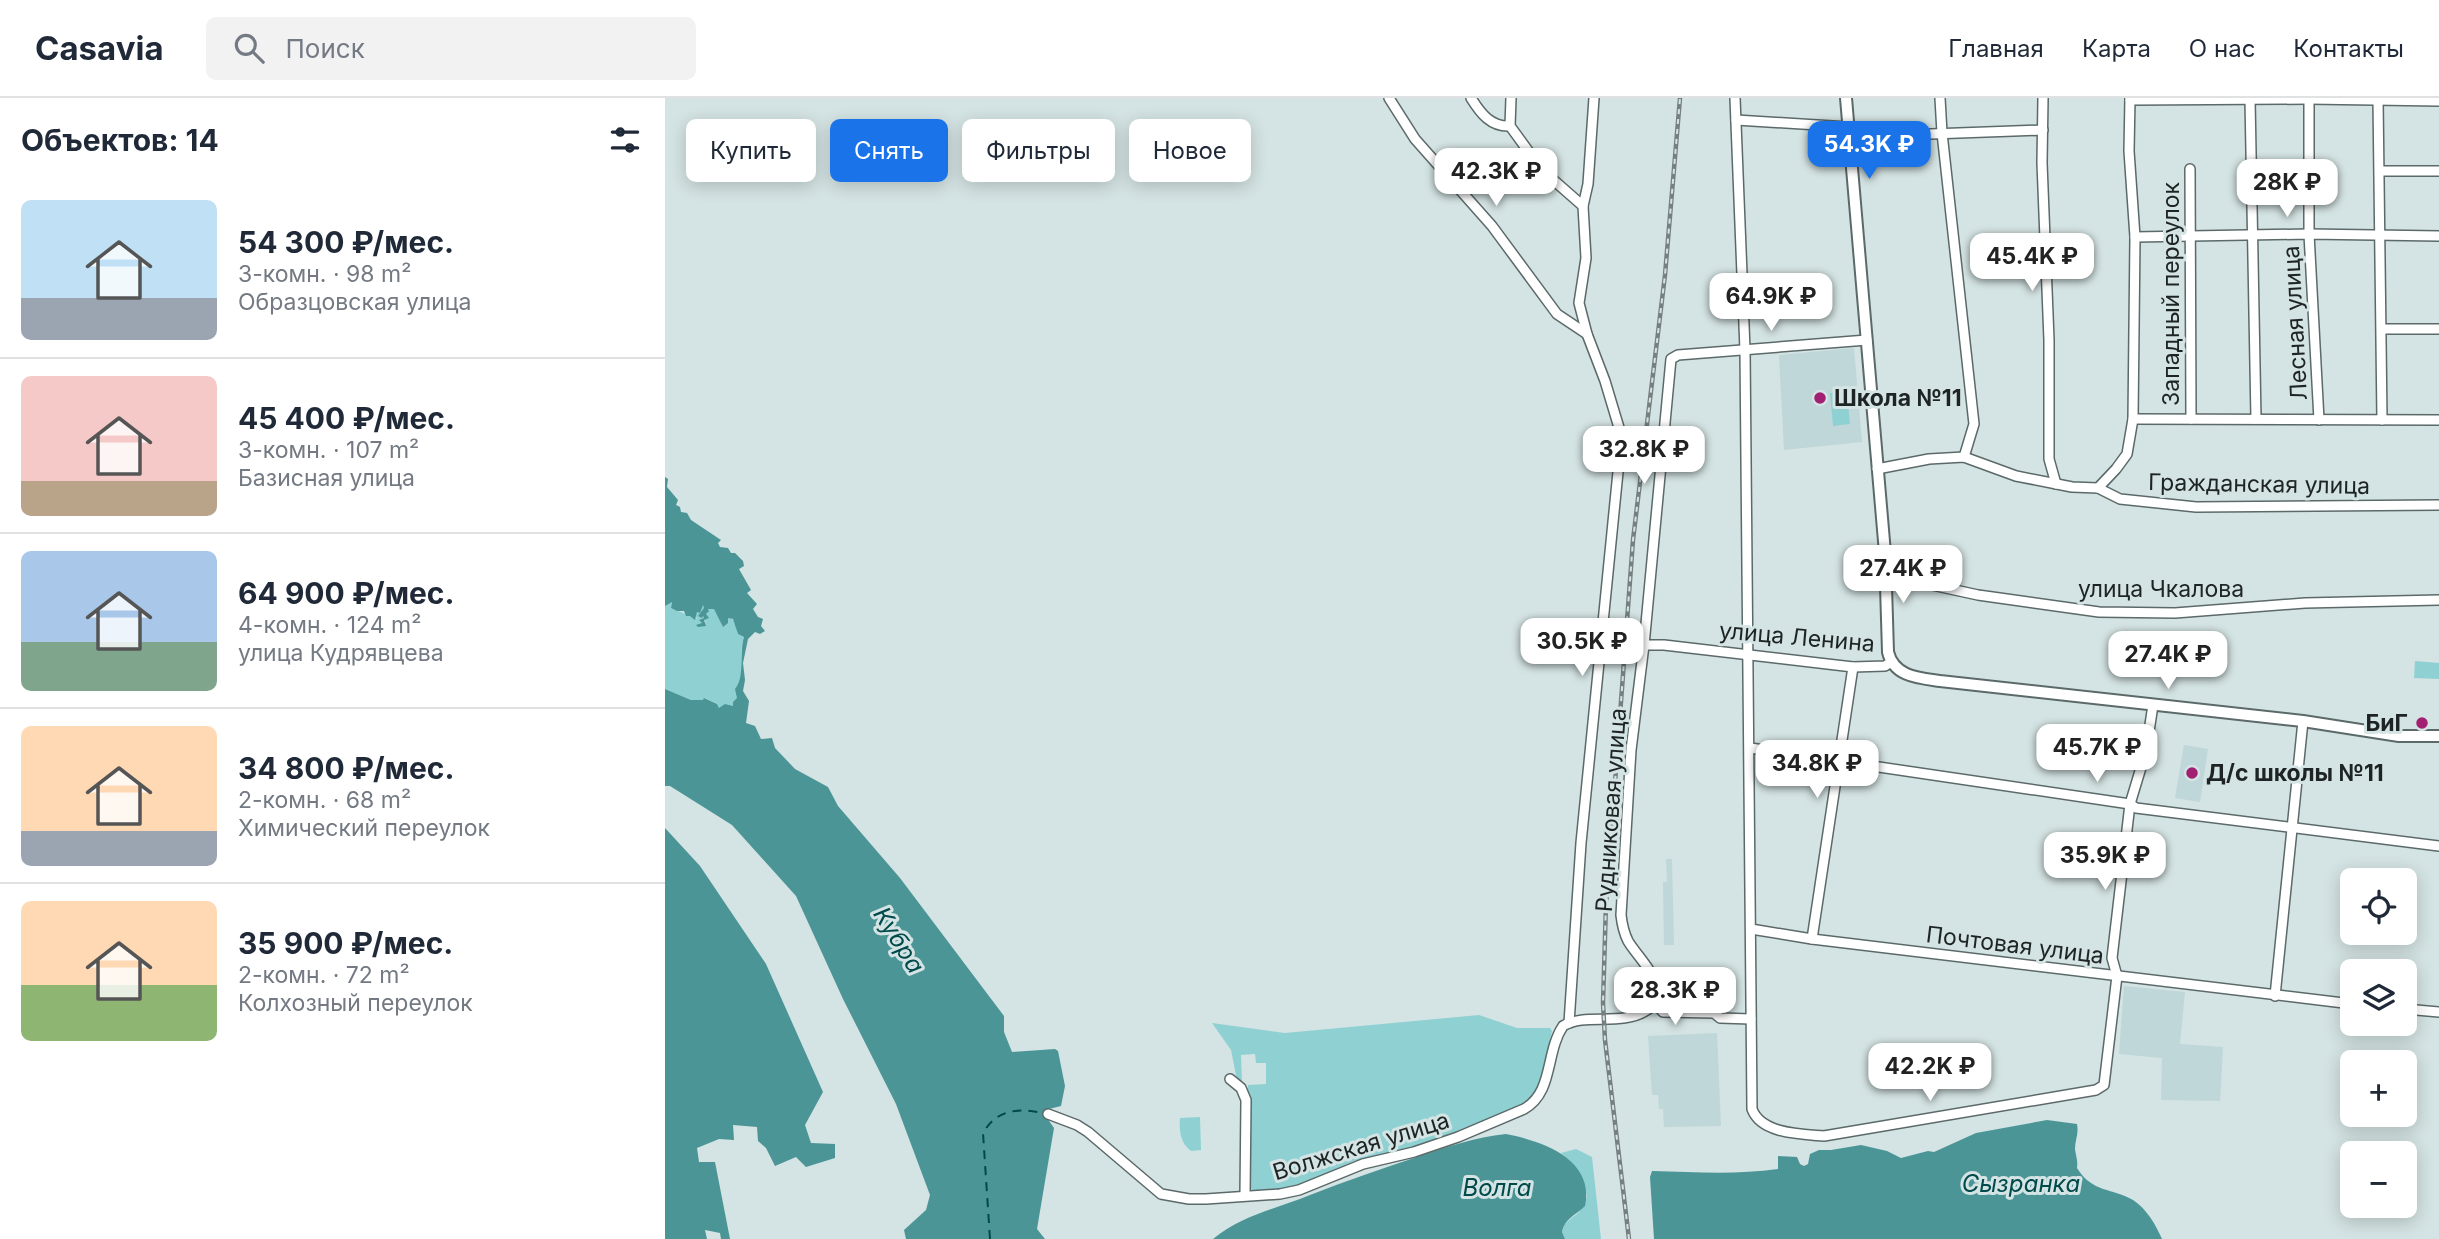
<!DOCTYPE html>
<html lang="ru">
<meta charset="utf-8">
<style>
body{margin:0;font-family:Inter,sans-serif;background:#f2f2f3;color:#1f2937;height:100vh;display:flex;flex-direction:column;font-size:26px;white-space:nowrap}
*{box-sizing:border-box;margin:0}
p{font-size:23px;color:#747a83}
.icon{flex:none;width:38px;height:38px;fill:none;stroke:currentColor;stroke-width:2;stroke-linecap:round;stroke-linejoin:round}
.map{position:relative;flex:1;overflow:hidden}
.details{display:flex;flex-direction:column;background:#fff;width:665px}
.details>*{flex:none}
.hud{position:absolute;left:21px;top:21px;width:665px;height:63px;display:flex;gap:14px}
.buttons{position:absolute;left:1675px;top:770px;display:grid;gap:14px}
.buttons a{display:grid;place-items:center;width:77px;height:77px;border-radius:10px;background:#fff;box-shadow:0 4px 18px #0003;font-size:35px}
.price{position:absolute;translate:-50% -60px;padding:0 16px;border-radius:14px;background:#fff;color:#222;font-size:23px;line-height:46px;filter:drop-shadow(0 2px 4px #0008)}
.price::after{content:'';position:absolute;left:50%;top:42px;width:21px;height:16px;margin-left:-10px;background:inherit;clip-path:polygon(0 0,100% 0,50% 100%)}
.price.on{background:#1a73e8;color:#fff}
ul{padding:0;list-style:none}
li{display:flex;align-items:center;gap:21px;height:175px;padding:0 21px}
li+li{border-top:2px solid #e0e1e3}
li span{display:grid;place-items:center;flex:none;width:196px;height:140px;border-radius:10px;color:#555}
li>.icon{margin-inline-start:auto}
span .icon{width:84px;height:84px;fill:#fffc;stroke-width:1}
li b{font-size:30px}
h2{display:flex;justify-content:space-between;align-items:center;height:84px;padding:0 21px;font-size:30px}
.chip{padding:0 24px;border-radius:10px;background:#fff;box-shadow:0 4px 18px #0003;font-size:24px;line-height:63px}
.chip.on{background:#1a73e8;color:#fff}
header{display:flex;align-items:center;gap:42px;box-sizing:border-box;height:98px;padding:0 35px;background:#fff;border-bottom:2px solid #e0e1e3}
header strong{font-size:33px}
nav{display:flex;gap:38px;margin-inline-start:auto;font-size:24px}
.search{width:490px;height:63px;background:#f2f2f3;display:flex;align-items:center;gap:18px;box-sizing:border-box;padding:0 24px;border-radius:10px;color:#747a83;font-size:26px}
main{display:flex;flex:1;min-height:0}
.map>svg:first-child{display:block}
.built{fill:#bfd7d8}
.green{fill:#8fd1d3}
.water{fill:#4b9597}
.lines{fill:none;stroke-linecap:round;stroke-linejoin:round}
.ferry{stroke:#014a4b;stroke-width:2;stroke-dasharray:9 7;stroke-linecap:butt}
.minor-casing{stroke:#5b6969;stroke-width:12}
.major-casing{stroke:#5b6969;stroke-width:14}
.minor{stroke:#fff;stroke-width:9}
.major{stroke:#fff;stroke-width:10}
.rail-casing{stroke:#768080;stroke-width:4.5}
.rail{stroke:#d4e3e3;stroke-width:2;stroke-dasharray:5;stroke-linecap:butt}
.poi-dot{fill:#a12071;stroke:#d4e3e3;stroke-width:2.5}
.labels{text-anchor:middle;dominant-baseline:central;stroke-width:6;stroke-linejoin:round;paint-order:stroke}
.street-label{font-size:23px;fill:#1e2424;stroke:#d4e3e3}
.poi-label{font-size:23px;font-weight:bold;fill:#1e2424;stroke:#d4e3e3;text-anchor:start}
.water-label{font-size:24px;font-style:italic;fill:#014a4b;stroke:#d4e3e3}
</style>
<header>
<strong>Casavia</strong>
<div class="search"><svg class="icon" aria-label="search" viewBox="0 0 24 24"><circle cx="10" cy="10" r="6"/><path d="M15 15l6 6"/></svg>Поиск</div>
<nav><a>Главная</a><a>Карта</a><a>О нас</a><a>Контакты</a></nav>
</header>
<main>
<section class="details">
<h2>Объектов: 14<svg class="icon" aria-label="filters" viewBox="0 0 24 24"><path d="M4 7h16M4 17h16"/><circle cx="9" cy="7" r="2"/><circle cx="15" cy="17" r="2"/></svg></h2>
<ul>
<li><span style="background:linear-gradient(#bfe0f5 70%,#9aa5b1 0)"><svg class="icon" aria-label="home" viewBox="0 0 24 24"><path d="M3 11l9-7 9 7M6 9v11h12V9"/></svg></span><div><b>54 300 ₽/мес.</b><p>3-комн. · 98 m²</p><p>Образцовская улица</p></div></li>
<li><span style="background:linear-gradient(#f6c9c9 75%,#b9a48a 0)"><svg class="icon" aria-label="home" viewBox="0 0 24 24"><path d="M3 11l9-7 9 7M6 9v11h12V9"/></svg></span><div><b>45 400 ₽/мес.</b><p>3-комн. · 107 m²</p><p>Базисная улица</p></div></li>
<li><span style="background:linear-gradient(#a9c7e8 65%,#7fa58c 0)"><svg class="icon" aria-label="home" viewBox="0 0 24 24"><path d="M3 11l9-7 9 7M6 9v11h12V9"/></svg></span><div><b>64 900 ₽/мес.</b><p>4-комн. · 124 m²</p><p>улица Кудрявцева</p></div></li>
<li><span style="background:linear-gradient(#ffd9b3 75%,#9aa5b1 0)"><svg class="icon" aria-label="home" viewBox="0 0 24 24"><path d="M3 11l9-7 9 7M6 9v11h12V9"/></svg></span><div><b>34 800 ₽/мес.</b><p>2-комн. · 68 m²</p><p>Химический переулок</p></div></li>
<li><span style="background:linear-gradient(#ffd9b3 60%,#8fb573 0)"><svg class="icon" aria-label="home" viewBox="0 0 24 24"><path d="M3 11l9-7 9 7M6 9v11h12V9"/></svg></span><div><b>35 900 ₽/мес.</b><p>2-комн. · 72 m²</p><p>Колхозный переулок</p></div></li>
</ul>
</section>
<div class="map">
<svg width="1774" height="1141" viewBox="0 0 1774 1141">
<rect width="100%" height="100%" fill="#d4e3e3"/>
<g class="built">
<path d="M1189 250 1197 344 1119 352 1114 257Z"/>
<path d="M1519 647 1543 651 1535 704 1510 700Z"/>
<path d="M1001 761H1007L1009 847H999L998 784H1002Z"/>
<path d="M1459 888 1520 894 1515 946 1558 949 1555 1003 1496 1002 1497 960 1454 956Z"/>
<path d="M1052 935 1056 1028 999 1029 998 1011H994L993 997H987L983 938Z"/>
</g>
<g class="green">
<path d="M1182 293 1185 326 1168 328 1165 295Z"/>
<path d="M7 504 6 510C15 514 22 516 32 521L30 517 38 507 40 510 33 518 37 519 38 518 39 520 35 522 37 526 34 529 41 524 39 522 44 510 50 511 58 529 63 519 70 523 73 536 79 539C72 561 82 590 67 609L62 607 54 611 52 606 40 600 39 602H26L0 591V506Z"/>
<path d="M1750 563 1774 565V581L1749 580Z"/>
<path d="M814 917 852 930H885L887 933 875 988 869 998 857 1007 758 1047 689 1063 628 1090 588 1094 583 1084V987L601 986V965H591L590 956 576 957 577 986 572 982 566 952 547 925 620 935Z"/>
<path d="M535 1019 536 1052 526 1053C515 1045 514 1032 515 1020Z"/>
<path d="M911 1051 927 1059 936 1141H900L897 1134C900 1122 905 1122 913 1115 917 1111 920 1103 922 1098 918 1078 911 1068 896 1055Z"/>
</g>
<g class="water">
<path d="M0 379 3 381 2 389 13 402 11 407 15 409 16 414 22 415 26 422 56 442 53 445 55 449 63 450 66 455H70L78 463 79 468 74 471 86 492 82 495 92 506 88 511 93 519 98 521 96 528 100 533 95 536 90 534 83 541 78 565 80 582 78 593 84 603 81 625 90 628 96 641 107 640 110 650 130 671 163 689 173 708 235 780 339 918V934L347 954 390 951 393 953 400 988 396 1008 384 1011 382 1020 389 1030 372 1131 380 1141H241L239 1132 261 1112 265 1097 231 1006 178 901 131 798 67 727 5 688H0V591L26 602H38L39 600 52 606 54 610 60 606 68 608V604L72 600 70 591C80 580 74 556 79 539L73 536 68 521 63 520V525L58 529 49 511H43L44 513 41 516 44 520 39 522 41 528 33 529 31 527 37 525 34 522 39 520 38 518 37 520 33 518 39 510 38 507 35 515 32 514 30 522 25 518H21L19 513H12L6 510 7 504 0 508Z"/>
<path d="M0 730 35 768 101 866 158 994 140 1027 146 1045 170 1046V1060L141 1069 131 1059 110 1068 101 1050 93 1043 92 1029 68 1027 69 1042 54 1041 32 1050 34 1064H50L65 1141H56L55 1135 40 1132 42 1141H0Z"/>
<path d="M1382 1022 1412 1026C1414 1036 1410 1042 1410 1051 1411 1059 1413 1062 1412 1070 1427 1095 1448 1090 1468 1102 1481 1110 1491 1127 1497 1141H989L985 1079 987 1073C1029 1074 1071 1077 1113 1071V1058L1132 1059 1135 1066 1139 1068 1143 1066 1145 1056 1154 1052H1166L1196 1047 1222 1053 1236 1060 1263 1053 1269 1054 1311 1035Z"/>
<path d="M841 1036C877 1043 930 1061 920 1108 911 1117 900 1120 897 1134L900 1141H548C577 1117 611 1111 645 1097 681 1083 716 1071 752 1059 782 1049 810 1039 841 1036Z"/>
</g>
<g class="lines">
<path class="ferry" d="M325 1141 318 1035C332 1011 353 1010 378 1015"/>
<defs>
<g id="minor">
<path d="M724 0 750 41 827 128 892 216 922 236"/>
<path d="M806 0C816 16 826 29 845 28"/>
<path d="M846 0 845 28 877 72 918 108"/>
<path d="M1070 0 1080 252 1087 1011C1096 1036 1136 1036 1159 1038L1431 992 1439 987 1452 878 1447 860 1465 706 1481 653 1488 607"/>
<path d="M1275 0 1277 35 1309 326 1299 359"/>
<path d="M1378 0 1377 65 1384 242V361L1391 386"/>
<path d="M1644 0V136L1654 322"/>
<path d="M1585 1 1591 321"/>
<path d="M1713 1 1717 322"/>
<path d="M1465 2 1644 1 1774 3"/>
<path d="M1071 22 1184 29"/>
<path d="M1184 39 1378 32"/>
<path d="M1525 71 1526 321"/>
<path d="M1715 73H1774"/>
<path d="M1470 139 1644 136 1774 138"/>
<path d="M1717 231H1774"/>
<path d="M1468 321 1774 322"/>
<path d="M1212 371 1264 361 1299 359 1351 378 1407 389 1433 390 1455 401 1531 409 1774 407"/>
<path d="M1433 390 1451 371 1462 356 1468 321 1470 139 1464 53 1465 0"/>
<path d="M1221 477 1313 497 1434 514 1510 515 1640 505 1774 502"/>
<path d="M979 547H999L1188 569 1220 568 1226 564"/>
<path d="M1085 650 1465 706 1471 710 1774 748"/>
<path d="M1086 831 1147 841 1687 906"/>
<path d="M1147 841 1188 569"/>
<path d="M1610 898 1638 623"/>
<path d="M990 905 998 914 1049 915 1055 920 1086 921"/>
<path d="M1740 911 1774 914"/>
<path d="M904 925 916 745 955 354V333L940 283 922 236 914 205 921 160 918 108 923 86 929 0"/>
<path d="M565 981 576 990 581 1002 580 1097"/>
<path d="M383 1016 412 1027 423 1034 496 1096 524 1101H541L615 1096 634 1092 698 1066 749 1054 793 1039 859 1011C889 994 880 955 898 928 921 914 956 929 982 912 1011 893 974 862 963 843 959 835 957 826 956 817L966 652 979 547 1006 261 1013 257 1202 242"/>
</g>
<path id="major" d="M1181 0 1220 455 1223 554C1229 579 1254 580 1275 583L1638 623 1734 638H1774"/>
</defs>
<use href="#minor" class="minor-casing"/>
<use href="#major" class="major-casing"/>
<use href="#minor" class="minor"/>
<use href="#major" class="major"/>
<defs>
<path id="rail" d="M964 1141 940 942 938 905 941 806 968 442 1000 177 1015 0"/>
</defs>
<use href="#rail" class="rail-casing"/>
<use href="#rail" class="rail"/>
</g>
<g class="poi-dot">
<circle cx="1155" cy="300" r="7"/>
<circle cx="1757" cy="625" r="7"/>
<circle cx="1527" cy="675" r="7"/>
</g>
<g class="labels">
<g class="street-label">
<text transform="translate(1506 196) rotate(-90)">Западный переулок</text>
<text transform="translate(1630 225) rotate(-93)">Лесная улица</text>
<text transform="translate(1594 386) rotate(1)">Гражданская улица</text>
<text x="1496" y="491">улица Чкалова</text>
<text transform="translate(1132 539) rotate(5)">улица Ленина</text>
<text transform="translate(946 712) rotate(-86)">Рудниковая улица</text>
<text transform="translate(1350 847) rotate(7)">Почтовая улица</text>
<text transform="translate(696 1048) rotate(-17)">Волжская улица</text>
</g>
<g class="poi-label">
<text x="1169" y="300">Школа №11</text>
<text x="1743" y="625" text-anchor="end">БиГ</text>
<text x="1541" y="675">Д/с школы №11</text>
</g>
<g class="water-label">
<text transform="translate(234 842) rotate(58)">Кубра</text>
<text x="1356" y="1085">Сызранка</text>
<text x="832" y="1089">Волга</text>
</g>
</g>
</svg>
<div class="buttons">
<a><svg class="icon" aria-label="locate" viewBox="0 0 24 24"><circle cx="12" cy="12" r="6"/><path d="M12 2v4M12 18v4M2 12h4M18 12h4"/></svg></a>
<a><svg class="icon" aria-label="layers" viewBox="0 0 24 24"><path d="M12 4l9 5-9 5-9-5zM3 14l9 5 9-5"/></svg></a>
<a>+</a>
<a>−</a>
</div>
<b class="price on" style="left:1204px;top:83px">54.3K ₽</b>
<b class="price" style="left:831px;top:110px">42.3K ₽</b>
<b class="price" style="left:1622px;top:121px">28K ₽</b>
<b class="price" style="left:1367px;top:195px">45.4K ₽</b>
<b class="price" style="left:1106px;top:235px">64.9K ₽</b>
<b class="price" style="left:979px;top:388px">32.8K ₽</b>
<b class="price" style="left:1238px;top:507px">27.4K ₽</b>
<b class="price" style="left:917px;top:580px">30.5K ₽</b>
<b class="price" style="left:1503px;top:593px">27.4K ₽</b>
<b class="price" style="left:1432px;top:686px">45.7K ₽</b>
<b class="price" style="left:1152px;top:702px">34.8K ₽</b>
<b class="price" style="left:1440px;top:794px">35.9K ₽</b>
<b class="price" style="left:1010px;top:929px">28.3K ₽</b>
<b class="price" style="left:1265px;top:1005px">42.2K ₽</b>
<div class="hud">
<a class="chip">Купить</a>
<a class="chip on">Снять</a>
<a class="chip">Фильтры</a>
<a class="chip">Новое</a>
</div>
</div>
</main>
